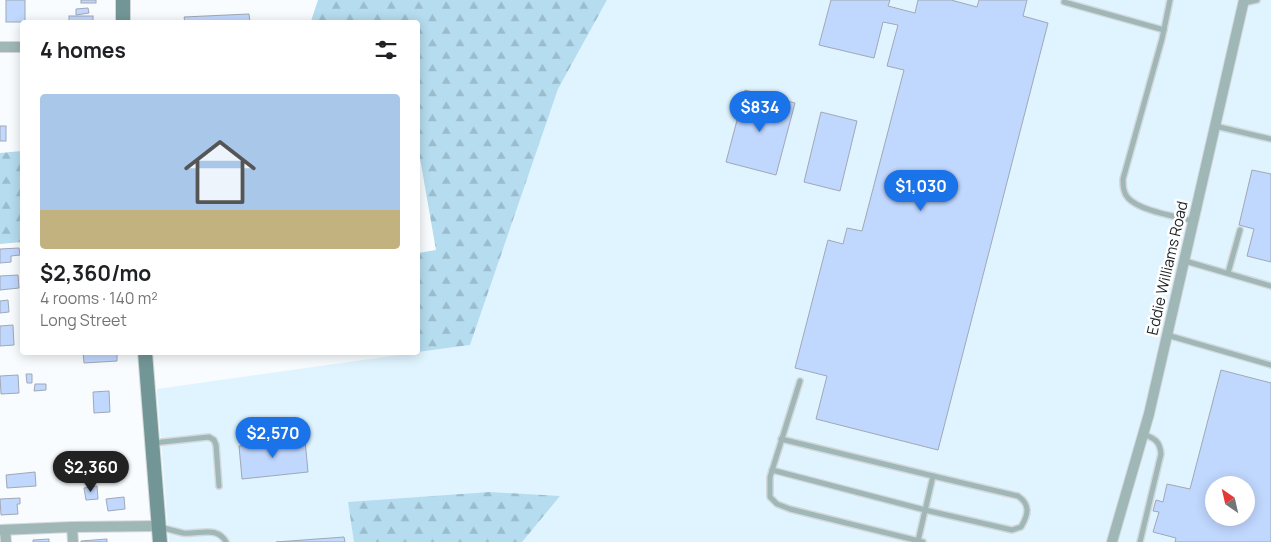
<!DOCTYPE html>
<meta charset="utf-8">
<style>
body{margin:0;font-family:Manrope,sans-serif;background:#f2f2f2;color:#202124;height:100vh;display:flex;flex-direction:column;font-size:19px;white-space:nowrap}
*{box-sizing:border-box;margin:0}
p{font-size:16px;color:#757577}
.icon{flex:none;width:28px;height:28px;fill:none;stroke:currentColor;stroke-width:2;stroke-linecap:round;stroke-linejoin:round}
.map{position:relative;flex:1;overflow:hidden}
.sheet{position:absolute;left:20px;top:20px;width:400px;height:335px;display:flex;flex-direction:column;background:#fff;border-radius:5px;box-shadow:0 2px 12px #0003}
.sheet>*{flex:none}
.needle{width:32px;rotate:326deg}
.buttons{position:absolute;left:1205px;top:476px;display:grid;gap:10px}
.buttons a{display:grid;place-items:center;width:50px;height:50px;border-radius:50%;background:#fff;box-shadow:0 2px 12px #0003;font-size:25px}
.price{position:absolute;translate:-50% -42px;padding:0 11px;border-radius:18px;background:#1a73e8;color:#fff;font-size:16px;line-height:32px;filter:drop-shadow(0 1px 2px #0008)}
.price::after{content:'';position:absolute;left:50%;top:30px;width:15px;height:11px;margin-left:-8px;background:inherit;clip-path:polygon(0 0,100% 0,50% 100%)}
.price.active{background:#222;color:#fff}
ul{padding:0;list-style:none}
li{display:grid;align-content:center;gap:10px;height:265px;padding:0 20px}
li+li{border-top:1px solid #e0e0e0}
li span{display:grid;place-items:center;height:155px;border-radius:5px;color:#555}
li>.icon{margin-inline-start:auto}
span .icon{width:90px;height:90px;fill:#fffc;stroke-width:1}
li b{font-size:21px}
h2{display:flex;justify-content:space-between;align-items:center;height:60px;padding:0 20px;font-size:21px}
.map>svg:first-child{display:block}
.built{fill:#dff4fe;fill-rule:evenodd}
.forest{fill:url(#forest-firs)}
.building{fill:#c0d7fe;stroke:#a0a8b6;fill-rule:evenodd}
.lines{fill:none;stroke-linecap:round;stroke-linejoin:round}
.lane-casing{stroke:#d4d8db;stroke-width:8}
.street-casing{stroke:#d4d8db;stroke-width:12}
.secondary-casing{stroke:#d4d8db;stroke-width:16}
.lane{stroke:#9fb7b7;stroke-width:5}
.street{stroke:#9fb7b7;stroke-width:10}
.secondary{stroke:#729696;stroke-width:14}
.labels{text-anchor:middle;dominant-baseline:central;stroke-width:5;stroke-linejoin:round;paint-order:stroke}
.street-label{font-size:15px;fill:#181e21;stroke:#fff}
</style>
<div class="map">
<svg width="1271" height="542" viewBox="0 0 1271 542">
<defs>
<pattern id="forest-firs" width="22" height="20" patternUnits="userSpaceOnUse" patternTransform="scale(1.25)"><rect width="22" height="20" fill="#b5dcef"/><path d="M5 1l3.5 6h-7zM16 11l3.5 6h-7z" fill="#9bbccd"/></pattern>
</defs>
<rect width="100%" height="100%" fill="#f8fcfe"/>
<path class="built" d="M607 0H1271V542H169L157 389 470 345 558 89ZM1214 485H1246V518H1214Z"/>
<g class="forest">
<path d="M318 0H607L558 89 470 345 418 352V253L436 250 418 147V22H305L311 21Z"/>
<path d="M22 151V242L0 244V153Z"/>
<path d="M490 492 560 496 522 542H354L348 502Z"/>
</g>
<g class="building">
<rect x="6" y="0" width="19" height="22"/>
<rect x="81" y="0" width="15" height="3"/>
<path d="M831 0H890L888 6 915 13 918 0H951L977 7 979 0H1027L1023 16 1048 23 938 450 816 419 827 376 795 368 828 240 843 244 847 228 862 231 904 70 887 66 898 25 883 22 874 58 819 45Z"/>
<path d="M88 8 89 13 76 15V9Z"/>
<path d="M249 14 250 22H185L184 17Z"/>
<rect x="69" y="16" width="24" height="6"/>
<path d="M745 90 795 103 776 175 726 162Z"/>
<path d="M821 112 857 121 840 191 804 182Z"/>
<rect x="0" y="126" width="6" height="15"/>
<path d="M1252 170 1271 174V262L1247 256 1254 229 1239 225Z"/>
<path d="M19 248 20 255 11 256V262L0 263V249Z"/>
<path d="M18 275 19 288 0 290V276Z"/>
<path d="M8 300 9 312 0 313V301Z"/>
<path d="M13 325 14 345 0 346V326Z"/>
<path d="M83 352H117V361L84 363Z"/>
<path d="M1221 370 1271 383V542H1175L1176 538 1153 532 1159 512 1153 511 1156 500 1163 502 1167 484 1190 489ZM1214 485H1246V518H1214Z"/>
<path d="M26 374H32V383H27Z"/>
<path d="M18 375 19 393 1 394 0 376Z"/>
<path d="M35 384H46V390L34 391Z"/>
<path d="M109 391 110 412 94 413 93 392Z"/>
<path d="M305 440 308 472 242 479 239 446Z"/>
<path d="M35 472 36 486 7 488 6 475Z"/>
<path d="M97 486 98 499 86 500 84 488Z"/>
<path d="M124 497 125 509 108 511 106 499Z"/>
<path d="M20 498V504H17L18 514 1 515 0 499Z"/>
<path d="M344 537 345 542H276Z"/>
<path d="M49 539V542H33V540Z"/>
<path d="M107 539V542H81V541Z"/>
</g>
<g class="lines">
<defs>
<g id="lane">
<path d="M1170 0 1162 39 1123 179C1123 186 1123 192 1128 198 1140 211 1175 216 1193 221"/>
<path d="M1064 2 1164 30"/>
<path d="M1244 3 1257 0"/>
<path d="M1215 126 1271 139"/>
<path d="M1185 261 1271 286"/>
<path d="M1228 273 1240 230"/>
<path d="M1167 335 1271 365"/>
<path d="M800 381 770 477V497L777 504 790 509 923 542"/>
<path d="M781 439 933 476 918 541"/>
<path d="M153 443 209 437 214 440 216 445 219 486"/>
<path d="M772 470 925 510 1012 530 1021 527C1028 515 1031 505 1018 496L933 476"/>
<path d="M160 527C167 529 175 531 183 533 198 535 217 525 226 542"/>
<path d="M1140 542 1161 454C1160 441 1154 438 1143 434"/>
</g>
<g id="street">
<path d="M0 47H22"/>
<path d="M72 527 73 542"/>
<path d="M0 530 72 527 159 526"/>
<path d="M5 530 6 542"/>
<path d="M1112 542 1149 414 1244 0"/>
</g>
<g id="secondary">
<path d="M123 0V22"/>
<path d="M145 352 160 542"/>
</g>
</defs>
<use href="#lane" class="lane-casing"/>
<use href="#street" class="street-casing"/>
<use href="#secondary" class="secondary-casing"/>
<use href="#lane" class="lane"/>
<use href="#street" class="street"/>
<use href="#secondary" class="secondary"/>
</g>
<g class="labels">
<g class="street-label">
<text transform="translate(1167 268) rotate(-77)">Eddie Williams Road</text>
</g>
</g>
</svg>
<div class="buttons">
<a><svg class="needle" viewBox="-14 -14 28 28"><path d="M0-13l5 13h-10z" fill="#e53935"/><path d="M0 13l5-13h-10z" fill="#757577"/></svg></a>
</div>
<b class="price" style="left:760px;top:133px">$834</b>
<b class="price" style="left:921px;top:212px">$1,030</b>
<b class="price" style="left:273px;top:459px">$2,570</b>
<b class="price active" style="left:91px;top:493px">$2,360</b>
<section class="sheet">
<h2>4 homes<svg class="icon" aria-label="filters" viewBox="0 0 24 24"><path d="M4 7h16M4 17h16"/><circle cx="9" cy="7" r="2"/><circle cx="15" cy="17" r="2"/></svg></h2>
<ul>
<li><span style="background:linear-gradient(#a9c7e8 75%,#c2b280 0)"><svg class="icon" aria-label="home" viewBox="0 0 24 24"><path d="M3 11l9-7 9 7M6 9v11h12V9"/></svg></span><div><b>$2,360/mo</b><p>4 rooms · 140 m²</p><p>Long Street</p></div></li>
</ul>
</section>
</div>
